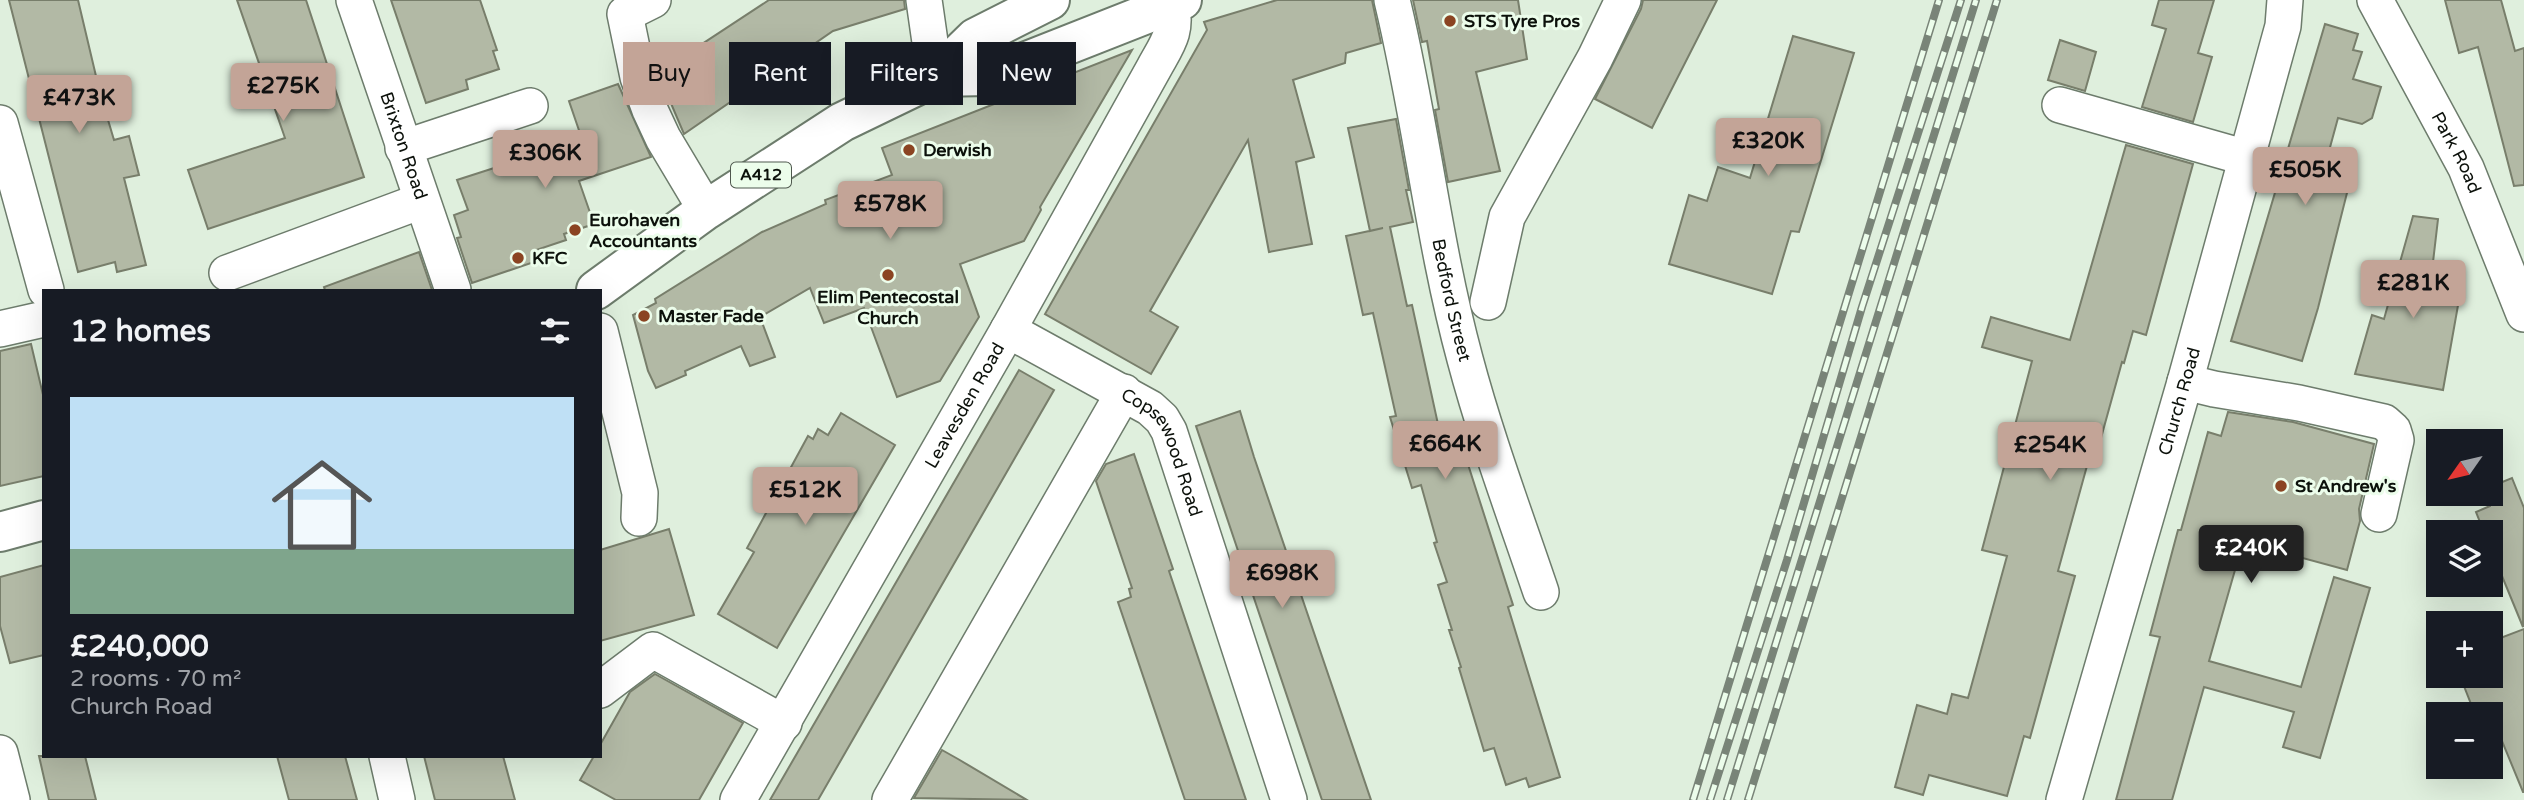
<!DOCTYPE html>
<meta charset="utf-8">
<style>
body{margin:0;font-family:"Varela Round",sans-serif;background:#20242c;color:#f1f3f6;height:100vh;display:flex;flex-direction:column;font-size:26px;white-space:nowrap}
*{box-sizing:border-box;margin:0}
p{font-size:23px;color:#9ea1a6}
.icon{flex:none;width:38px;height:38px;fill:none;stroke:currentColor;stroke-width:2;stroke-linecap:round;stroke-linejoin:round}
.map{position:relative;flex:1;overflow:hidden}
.drawer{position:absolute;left:42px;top:289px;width:560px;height:469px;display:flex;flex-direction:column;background:#171b24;border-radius:0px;box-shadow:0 7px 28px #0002}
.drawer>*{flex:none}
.hud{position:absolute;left:623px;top:42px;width:665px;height:63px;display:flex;gap:14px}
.needle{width:46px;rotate:236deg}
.fabs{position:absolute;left:2426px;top:429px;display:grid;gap:14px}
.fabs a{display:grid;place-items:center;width:77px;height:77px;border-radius:0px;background:#171b24;box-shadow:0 7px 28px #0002;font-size:35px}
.price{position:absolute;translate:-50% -60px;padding:0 16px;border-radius:7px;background:#c3a497;color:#111;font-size:23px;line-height:46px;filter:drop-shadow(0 2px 4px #0008)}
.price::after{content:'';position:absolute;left:50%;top:42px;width:21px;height:16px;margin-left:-10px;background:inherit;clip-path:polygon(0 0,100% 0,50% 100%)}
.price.selected{background:#222;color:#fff}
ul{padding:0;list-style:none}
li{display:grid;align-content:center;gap:14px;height:371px;padding:0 28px}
li span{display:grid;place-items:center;height:217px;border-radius:0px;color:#555}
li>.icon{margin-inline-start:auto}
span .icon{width:126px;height:126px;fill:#fffc;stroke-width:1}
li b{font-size:30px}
h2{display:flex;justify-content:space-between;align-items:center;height:84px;padding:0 28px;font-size:30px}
.pill{padding:0 24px;border-radius:0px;background:#171b24;box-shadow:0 7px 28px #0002;font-size:24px;line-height:63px}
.pill.selected{background:#c3a497;color:#111}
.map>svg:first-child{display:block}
.building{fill:#b2b9a5;stroke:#787e6b;stroke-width:2}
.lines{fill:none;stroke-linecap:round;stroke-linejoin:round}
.minor-casing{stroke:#6d7c6c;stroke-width:38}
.major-casing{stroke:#6d7c6c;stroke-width:42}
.minor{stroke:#fff;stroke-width:35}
.major{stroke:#fff;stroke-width:38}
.rail-casing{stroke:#798478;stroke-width:8}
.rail{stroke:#ecfdeb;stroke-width:5;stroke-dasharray:16;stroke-linecap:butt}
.poi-dot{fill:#8b4422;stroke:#ecfdeb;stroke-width:2.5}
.labels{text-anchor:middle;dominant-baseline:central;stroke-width:6;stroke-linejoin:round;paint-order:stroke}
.shield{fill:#ecfdeb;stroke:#4f584e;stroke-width:2}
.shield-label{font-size:16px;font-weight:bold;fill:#0c110b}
.poi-label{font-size:18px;font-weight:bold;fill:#0c110b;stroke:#ecfdeb;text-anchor:start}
.street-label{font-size:18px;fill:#0c110b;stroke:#ecfdeb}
</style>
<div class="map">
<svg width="2524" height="800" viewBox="0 0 2524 800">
<rect width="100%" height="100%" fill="#dfefdd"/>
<g class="building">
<path d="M9 0H78L100 93 114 140 129 136 139 175 124 178 146 265 117 272 115 262 78 272Z"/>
<path d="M237 0H306L364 177 208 229 188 170 285 138Z"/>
<path d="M391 0H480L497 50 493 51 499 69 466 80 468 89 426 103Z"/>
<path d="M769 0H904L905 9 833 31 684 134 658 73Z"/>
<path d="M1277 0H1372L1381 43 1346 53 1345 63 1293 80 1314 157 1296 162 1312 244 1269 252 1248 140 1150 311 1178 327 1151 374 1045 314 1207 30 1204 22Z"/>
<path d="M1413 0H1518L1527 59 1476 72 1500 171 1448 182 1435 110 1439 109 1427 41 1422 42Z"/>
<path d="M1643 0H1717L1652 128 1595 99 1641 9Z"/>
<path d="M2159 0H2214L2198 53 2212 57 2193 122 2142 107 2166 29 2152 25Z"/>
<path d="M2445 0H2501L2515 51 2524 48V185L2514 186 2478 47 2459 53Z"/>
<path d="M2325 24 2358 34 2353 50 2362 52 2353 79 2381 87 2372 118 2362 124 2338 118 2323 173 2350 181 2318 308 2302 361 2231 341Z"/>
<path d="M1793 36 1854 53 1799 232 1791 231 1772 294 1669 264 1689 195 1707 201 1718 167 1750 178Z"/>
<path d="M2060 40 2096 52 2085 91 2048 80Z"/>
<path d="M1132 50 1040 207 1041 210 1024 241 960 264 979 317 940 381 897 397 864 308 824 323 810 288 760 317 775 357 750 366 741 346 685 371 686 375 656 388 648 371 633 315 656 303 655 299 762 232 826 204 825 200 892 175 882 148Z"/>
<path d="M618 84 651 157 579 181 594 224 564 234 566 240 536 250 540 260 472 283 457 238 461 237 454 215 468 210 457 180 494 168 495 171 583 142 569 101Z"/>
<path d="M1396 119 1409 190H1406L1413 222 1390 227 1407 306 1412 305 1446 461 1465 455 1513 605 1508 607 1560 777 1529 787 1526 778 1506 785 1494 748 1484 751 1459 668 1461 667 1449 630H1452L1438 585 1447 582 1434 543 1437 542 1421 485 1412 488 1390 417 1396 416 1373 313 1363 315 1346 236 1383 228 1370 231 1348 128Z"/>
<path d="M2126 145 2193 164 2146 335 2133 331 2124 363 2122 362 2096 456 2090 455 2058 571 2075 576 2030 738 2024 736 2007 796 1929 775 1923 795 1895 787 1917 705 1947 714 1952 694 1968 698 2007 556 1982 550 2032 361 1982 347 1991 317 2070 340Z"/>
<path d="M2413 216 2438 219 2430 288 2460 294 2443 390 2355 374 2372 315 2384 319Z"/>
<path d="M419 252 432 290H325L324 287Z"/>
<path d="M31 344 44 399V476L0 486V351Z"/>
<path d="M1019 370 1054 390 818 800H770Z"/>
<path d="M1240 411 1254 457 1371 800H1322L1196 426Z"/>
<path d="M2228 412 2293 422 2374 444 2359 509 2360 521 2347 570 2243 542 2209 661 2301 687 2334 577 2370 588 2320 758 2283 747 2294 712 2204 687 2172 800H2116L2160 637 2150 635 2178 530H2181L2208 432 2221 436Z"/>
<path d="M841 413 895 445 777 648 718 614 754 552 747 548 808 436 813 439 818 429 828 435Z"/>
<path d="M1134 454 1173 569 1169 571 1246 800H1185L1118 602 1131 597 1129 589 1132 588 1096 481 1106 464Z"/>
<path d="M2512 478 2524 508 2523 627 2490 547V532H2484L2476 512 2490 506V487Z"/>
<path d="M669 529 694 615 600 641V550Z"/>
<path d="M44 565V655L10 663 0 626V577Z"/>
<path d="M2524 629V792H2523L2502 741 2490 742V714H2475L2460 676H2490V642Z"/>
<path d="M655 674 743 723 699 800H616L580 780 594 756H600V745L630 692Z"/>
<path d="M942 750 958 759 1027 800 914 798Z"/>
<path d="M39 756H85L96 800H49Z"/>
<path d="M277 756H345L357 800H289Z"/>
<path d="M424 756H503L515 800H435Z"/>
</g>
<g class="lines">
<defs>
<g id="minor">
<path id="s1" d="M354 0 453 290"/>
<path d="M653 0 625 14 638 77 650 110 663 138 706 210"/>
<path d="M924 0 935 77"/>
<path id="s2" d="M1392 0C1421 119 1433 241 1465 359 1486 438 1515 515 1541 592"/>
<path id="s3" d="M2375 0 2466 168 2524 314"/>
<path d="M2060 105 2247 158"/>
<path d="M0 123 46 290"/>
<path d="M403 148 530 106"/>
<path d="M227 273 421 201"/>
<path d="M1488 302 1507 217 1595 58 1623 0"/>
<path d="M0 329 44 319"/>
<path id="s4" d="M1008 330 1150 408 1162 419 1169 431 1289 800"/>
<path d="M600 331 640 493 639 518"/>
<path d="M2185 382 2214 389 2299 403 2384 422 2393 430 2396 440 2379 514"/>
<path d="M600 690 653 650 784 723"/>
<path d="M0 753 12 800"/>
<path d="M387 756 397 800"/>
<path id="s5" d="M738 800 1008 330 1154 68C1167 44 1178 32 1171 4"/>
<path d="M890 800 1124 392"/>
<path id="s6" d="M2064 800 2185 382 2283 26 2285 0"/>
</g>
<g id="major">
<path d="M935 77 989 76 1182 0"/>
<path d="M596 290 706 210 842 122 935 77 975 38 1050 0"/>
<path d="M0 532 44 520"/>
</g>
</defs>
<use href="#minor" class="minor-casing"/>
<use href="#major" class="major-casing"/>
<use href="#minor" class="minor"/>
<use href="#major" class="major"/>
<defs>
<g id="rail">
<path d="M1693 800 1939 0"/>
<path d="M1710 800 1787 560 1862 307 1961 0"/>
<path d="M1727 800 1976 0"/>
<path d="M1748 800 1997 0"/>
</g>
</defs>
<use href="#rail" class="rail-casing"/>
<use href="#rail" class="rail"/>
</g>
<g class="poi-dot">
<circle cx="1450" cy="21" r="7"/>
<circle cx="909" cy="150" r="7"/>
<circle cx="575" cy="230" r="7"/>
<circle cx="518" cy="258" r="7"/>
<circle cx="888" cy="275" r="7"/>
<circle cx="644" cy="316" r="7"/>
<circle cx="2281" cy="486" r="7"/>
</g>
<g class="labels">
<rect class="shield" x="731" y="162.5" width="60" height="25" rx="5"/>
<g class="shield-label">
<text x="761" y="175">A412</text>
</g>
<g class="poi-label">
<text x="1464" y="21">STS Tyre Pros</text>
<text x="923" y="150">Derwish</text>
<text x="589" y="220">Eurohaven<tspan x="589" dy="21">Accountants</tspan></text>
<text x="532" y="258">KFC</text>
<text x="888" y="297" text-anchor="middle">Elim Pentecostal<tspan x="888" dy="21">Church</tspan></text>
<text x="658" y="316">Master Fade</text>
<text x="2295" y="486">St Andrew's</text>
</g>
<g class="street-label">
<text stroke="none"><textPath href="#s1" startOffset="154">Brixton Road</textPath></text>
<text stroke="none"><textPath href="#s3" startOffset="173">Park Road</textPath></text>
<text stroke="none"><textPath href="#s2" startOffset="306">Bedford Street</textPath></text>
<text stroke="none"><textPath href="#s6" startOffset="415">Church Road</textPath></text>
<text stroke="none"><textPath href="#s5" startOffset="455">Leavesden Road</textPath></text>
<text stroke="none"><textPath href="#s4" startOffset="206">Copsewood Road</textPath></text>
</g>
</g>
</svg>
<div class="fabs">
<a><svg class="needle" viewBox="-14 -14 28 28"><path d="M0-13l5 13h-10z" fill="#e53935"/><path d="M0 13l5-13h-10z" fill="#9ea1a6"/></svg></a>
<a><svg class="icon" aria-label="layers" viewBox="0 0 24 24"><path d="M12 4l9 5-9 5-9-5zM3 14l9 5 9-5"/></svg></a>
<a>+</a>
<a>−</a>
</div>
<b class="price" style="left:283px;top:123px">£275K</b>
<b class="price" style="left:79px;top:135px">£473K</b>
<b class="price" style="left:1768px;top:178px">£320K</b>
<b class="price" style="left:545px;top:190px">£306K</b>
<b class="price" style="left:2305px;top:207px">£505K</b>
<b class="price" style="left:890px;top:241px">£578K</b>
<b class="price" style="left:2413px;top:320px">£281K</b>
<b class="price" style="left:1445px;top:481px">£664K</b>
<b class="price" style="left:2050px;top:482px">£254K</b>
<b class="price" style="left:805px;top:527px">£512K</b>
<b class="price selected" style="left:2251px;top:585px">£240K</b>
<b class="price" style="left:1282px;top:610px">£698K</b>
<div class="hud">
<a class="pill selected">Buy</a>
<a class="pill">Rent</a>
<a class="pill">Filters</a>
<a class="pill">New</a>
</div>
<section class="drawer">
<h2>12 homes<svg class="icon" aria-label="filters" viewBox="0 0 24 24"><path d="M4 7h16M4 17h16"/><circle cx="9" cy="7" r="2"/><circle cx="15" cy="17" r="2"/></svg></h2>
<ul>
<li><span style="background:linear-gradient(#bfe0f5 70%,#7fa58c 0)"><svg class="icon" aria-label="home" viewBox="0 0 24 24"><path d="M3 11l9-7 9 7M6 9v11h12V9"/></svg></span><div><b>£240,000</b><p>2 rooms · 70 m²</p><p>Church Road</p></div></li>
</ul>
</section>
</div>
